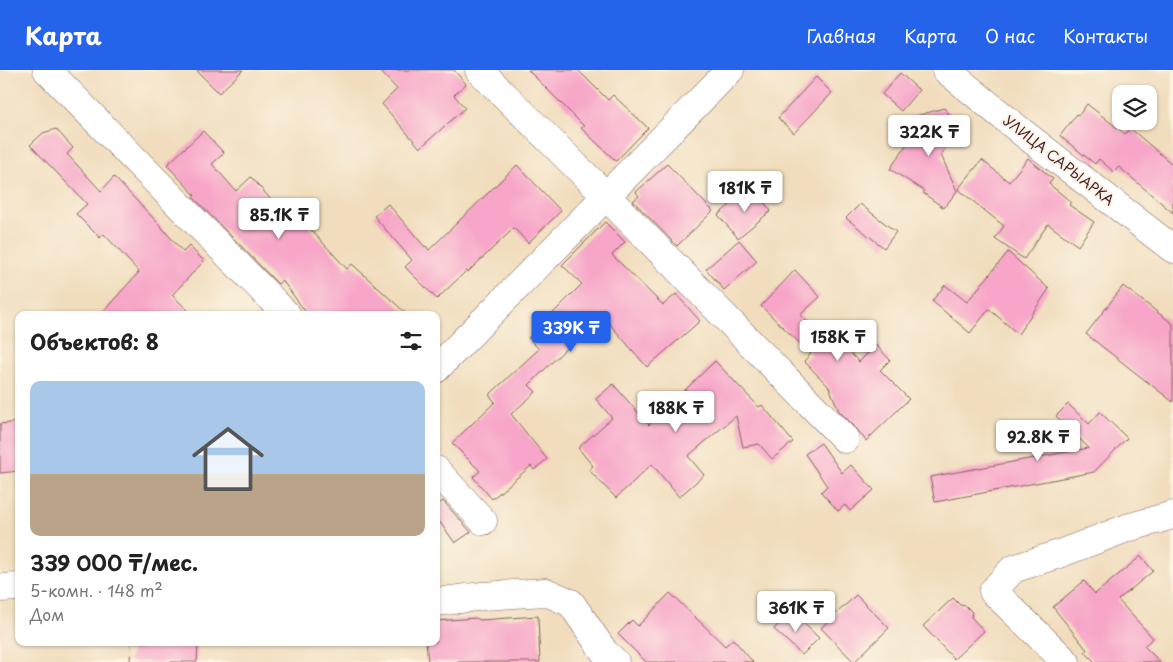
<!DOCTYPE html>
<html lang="ru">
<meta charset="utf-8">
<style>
body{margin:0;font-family:"Playpen Sans",sans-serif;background:#f6f6f6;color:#222;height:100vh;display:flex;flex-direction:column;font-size:19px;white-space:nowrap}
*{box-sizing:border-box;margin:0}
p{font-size:16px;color:#767676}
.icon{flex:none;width:28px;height:28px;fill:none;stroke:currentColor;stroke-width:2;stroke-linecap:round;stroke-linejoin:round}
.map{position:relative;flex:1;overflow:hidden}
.drawer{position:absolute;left:15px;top:241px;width:425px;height:335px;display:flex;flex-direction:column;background:#fff;border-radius:10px;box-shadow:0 1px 4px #0004}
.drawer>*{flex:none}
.controls{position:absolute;left:1112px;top:15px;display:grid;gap:10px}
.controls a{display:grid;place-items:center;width:45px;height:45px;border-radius:10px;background:#fff;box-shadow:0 1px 4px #0004;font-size:25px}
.price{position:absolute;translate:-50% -42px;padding:0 11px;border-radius:5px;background:#fff;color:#222;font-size:16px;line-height:32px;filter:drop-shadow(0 1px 2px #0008)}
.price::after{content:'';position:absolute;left:50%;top:30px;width:15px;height:11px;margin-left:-8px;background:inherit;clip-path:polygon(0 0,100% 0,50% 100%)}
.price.selected{background:#2563eb;color:#fff}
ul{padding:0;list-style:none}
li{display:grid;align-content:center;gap:10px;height:265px;padding:0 15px}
li span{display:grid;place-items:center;height:155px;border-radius:10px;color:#555}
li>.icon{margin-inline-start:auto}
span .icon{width:90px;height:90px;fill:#fffc;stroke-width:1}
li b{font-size:21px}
h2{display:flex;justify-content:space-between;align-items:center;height:60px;padding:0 15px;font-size:21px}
header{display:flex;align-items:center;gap:30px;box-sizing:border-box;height:70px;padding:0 25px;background:#2563eb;color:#fff}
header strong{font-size:24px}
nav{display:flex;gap:28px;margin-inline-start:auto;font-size:18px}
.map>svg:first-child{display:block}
.building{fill:#f7a5c8}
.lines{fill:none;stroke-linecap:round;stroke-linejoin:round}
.minor-casing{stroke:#84625e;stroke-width:29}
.minor{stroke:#fff;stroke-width:28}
.labels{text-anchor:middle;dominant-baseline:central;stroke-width:4;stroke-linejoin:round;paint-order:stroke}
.street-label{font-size:14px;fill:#4a1f2b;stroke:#fcf5e5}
</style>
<header>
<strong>Карта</strong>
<nav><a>Главная</a><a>Карта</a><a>О нас</a><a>Контакты</a></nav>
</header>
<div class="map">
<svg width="1173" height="592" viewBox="0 0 1173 592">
<rect width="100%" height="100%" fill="#fcf5e5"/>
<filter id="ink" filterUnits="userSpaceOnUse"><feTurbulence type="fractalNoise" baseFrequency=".02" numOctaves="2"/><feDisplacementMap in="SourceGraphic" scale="10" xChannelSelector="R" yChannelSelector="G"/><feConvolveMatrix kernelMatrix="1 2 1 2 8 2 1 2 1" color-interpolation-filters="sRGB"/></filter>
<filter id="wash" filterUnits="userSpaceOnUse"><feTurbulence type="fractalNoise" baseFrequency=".0096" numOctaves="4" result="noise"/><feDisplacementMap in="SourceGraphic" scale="20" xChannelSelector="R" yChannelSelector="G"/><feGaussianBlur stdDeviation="1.12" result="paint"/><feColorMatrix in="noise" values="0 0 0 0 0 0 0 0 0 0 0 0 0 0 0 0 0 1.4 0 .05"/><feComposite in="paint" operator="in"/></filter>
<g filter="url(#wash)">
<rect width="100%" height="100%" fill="#f1ddbd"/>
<g id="blocks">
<g class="building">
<path d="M196 0H243L219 23Z"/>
<path d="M379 0H454L466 14 454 25 465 38 420 78 382 34 397 19Z"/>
<path d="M528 0H578L608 30 613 25 648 58 616 91 581 58 584 56Z"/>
<path d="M900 3 919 20 901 41 882 24Z"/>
<path d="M816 7 832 23 794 63 778 48Z"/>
<path d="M1087 34 1125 64 1130 58 1173 95V143L1119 97 1114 102 1099 89 1095 94 1060 66 1077 44 1079 45Z"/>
<path d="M944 38 951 46 949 54 958 60 941 85 957 121 944 138 923 123 924 121 890 99 919 56 909 48Z"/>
<path d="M56 59 73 78 67 84 101 121 114 107 157 152 183 182 189 176 204 191 172 225 193 245H100L139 202 104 164 100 168 76 144 87 134 30 75 43 63Z"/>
<path d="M203 61 224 83 212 94 236 121 251 107 283 143 290 137 347 199 352 194 408 245H308L282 210 278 214 193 127 195 125 167 95Z"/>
<path d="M1028 88 1053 109 1049 114 1071 132 1069 135 1094 152 1078 176 1048 154 1024 189 995 169 1004 156 958 119 982 90 1009 112Z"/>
<path d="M667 94 713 141 677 176 633 131 639 126 636 122Z"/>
<path d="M517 95 561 141 528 173 514 158 468 202 466 201 437 229 405 197 412 190 374 146 388 134 425 177 426 176 429 180Z"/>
<path d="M751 117 771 141 738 168 718 145Z"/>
<path d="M860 134 896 162 884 178 846 148Z"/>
<path d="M605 152 625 172 612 185 663 235 676 224 700 251 647 297 601 244 529 315 536 322 511 344 547 389 534 400 531 396 492 429 473 407 480 401 452 373 495 332 489 325 539 279 528 268 582 214 562 195Z"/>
<path d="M739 170 757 191 724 220 706 199Z"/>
<path d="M1008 182 1049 219 1018 264 989 239 970 263 932 231 945 215 967 232Z"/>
<path d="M795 200 820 227 800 245 826 270 832 264 859 292 876 275 890 290 880 300 909 329 866 371 856 358 839 341 829 317 804 291 811 284 761 236Z"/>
<path d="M1123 216 1173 254V332L1086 264Z"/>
<path d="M715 291 759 337 762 335 793 372 772 389 759 374 743 377 736 346 688 386 704 405 679 427 652 394 616 428 589 400 593 396 578 378 612 348 596 329 613 314 649 355Z"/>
<path d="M1068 334 1089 354 1100 342 1127 368 1094 402 935 432 930 407 1089 378 1056 346Z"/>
<path d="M19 352V401L0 403V354Z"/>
<path d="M821 373 842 403 851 395 874 420 850 441 845 435 838 441 821 422 827 416 805 384Z"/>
<path d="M443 431 471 462 455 473 436 447V436Z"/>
<path d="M1141 486 1153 501 1118 530 1153 568 1144 576 1160 592H1095L1085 582 1087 580 1053 537 1084 511 1095 524Z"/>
<path d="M670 523 725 576 733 569 753 592H646L618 564 632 550 638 556Z"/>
<path d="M856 525 889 558 854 592 821 558Z"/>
<path d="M953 528 960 535 966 536 972 542 971 547 984 561 954 589 923 556Z"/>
<path d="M791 541 819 568 802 585 774 559Z"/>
<path d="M538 546 540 592H428L426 572H436V551L476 548 480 550Z"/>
<path d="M131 572H198L197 592H130Z"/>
</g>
</g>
</g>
<g filter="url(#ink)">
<use href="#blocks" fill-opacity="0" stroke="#84625e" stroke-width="1"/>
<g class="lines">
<defs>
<g id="minor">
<path d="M47 0 287 245"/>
<path d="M479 0 607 127 845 369"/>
<path d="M946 0 1023 63 1173 179"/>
<path d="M436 299 730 0"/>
<path d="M436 400 483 451"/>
<path d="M0 518 19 517"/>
<path d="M436 532 483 526 546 522 571 533 605 583 615 592"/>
<path d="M1066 592 993 521 1013 499 1059 484 1127 458 1173 445"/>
</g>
</defs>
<use href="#minor" class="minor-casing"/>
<use href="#minor" class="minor"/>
</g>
</g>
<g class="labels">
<g class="street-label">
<text transform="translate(1059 90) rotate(38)">УЛИЦА САРЫАРКА</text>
</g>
</g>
</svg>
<div class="controls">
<a><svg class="icon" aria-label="layers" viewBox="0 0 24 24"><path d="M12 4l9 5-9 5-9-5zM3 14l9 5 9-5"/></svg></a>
</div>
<b class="price" style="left:929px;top:87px">322K ₸</b>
<b class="price" style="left:745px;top:143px">181K ₸</b>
<b class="price" style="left:279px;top:170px">85.1K ₸</b>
<b class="price selected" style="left:571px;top:283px">339K ₸</b>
<b class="price" style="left:838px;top:292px">158K ₸</b>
<b class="price" style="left:676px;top:363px">188K ₸</b>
<b class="price" style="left:1038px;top:392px">92.8K ₸</b>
<b class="price" style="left:796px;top:563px">361K ₸</b>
<section class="drawer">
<h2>Объектов: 8<svg class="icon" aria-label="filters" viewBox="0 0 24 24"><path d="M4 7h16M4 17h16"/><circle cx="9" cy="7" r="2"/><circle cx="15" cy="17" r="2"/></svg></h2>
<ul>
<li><span style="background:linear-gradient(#a9c7e8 60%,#b9a48a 0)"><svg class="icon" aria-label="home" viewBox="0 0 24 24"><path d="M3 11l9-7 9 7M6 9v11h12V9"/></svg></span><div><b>339 000 ₸/мес.</b><p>5-комн. · 148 m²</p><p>Дом</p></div></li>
</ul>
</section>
</div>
